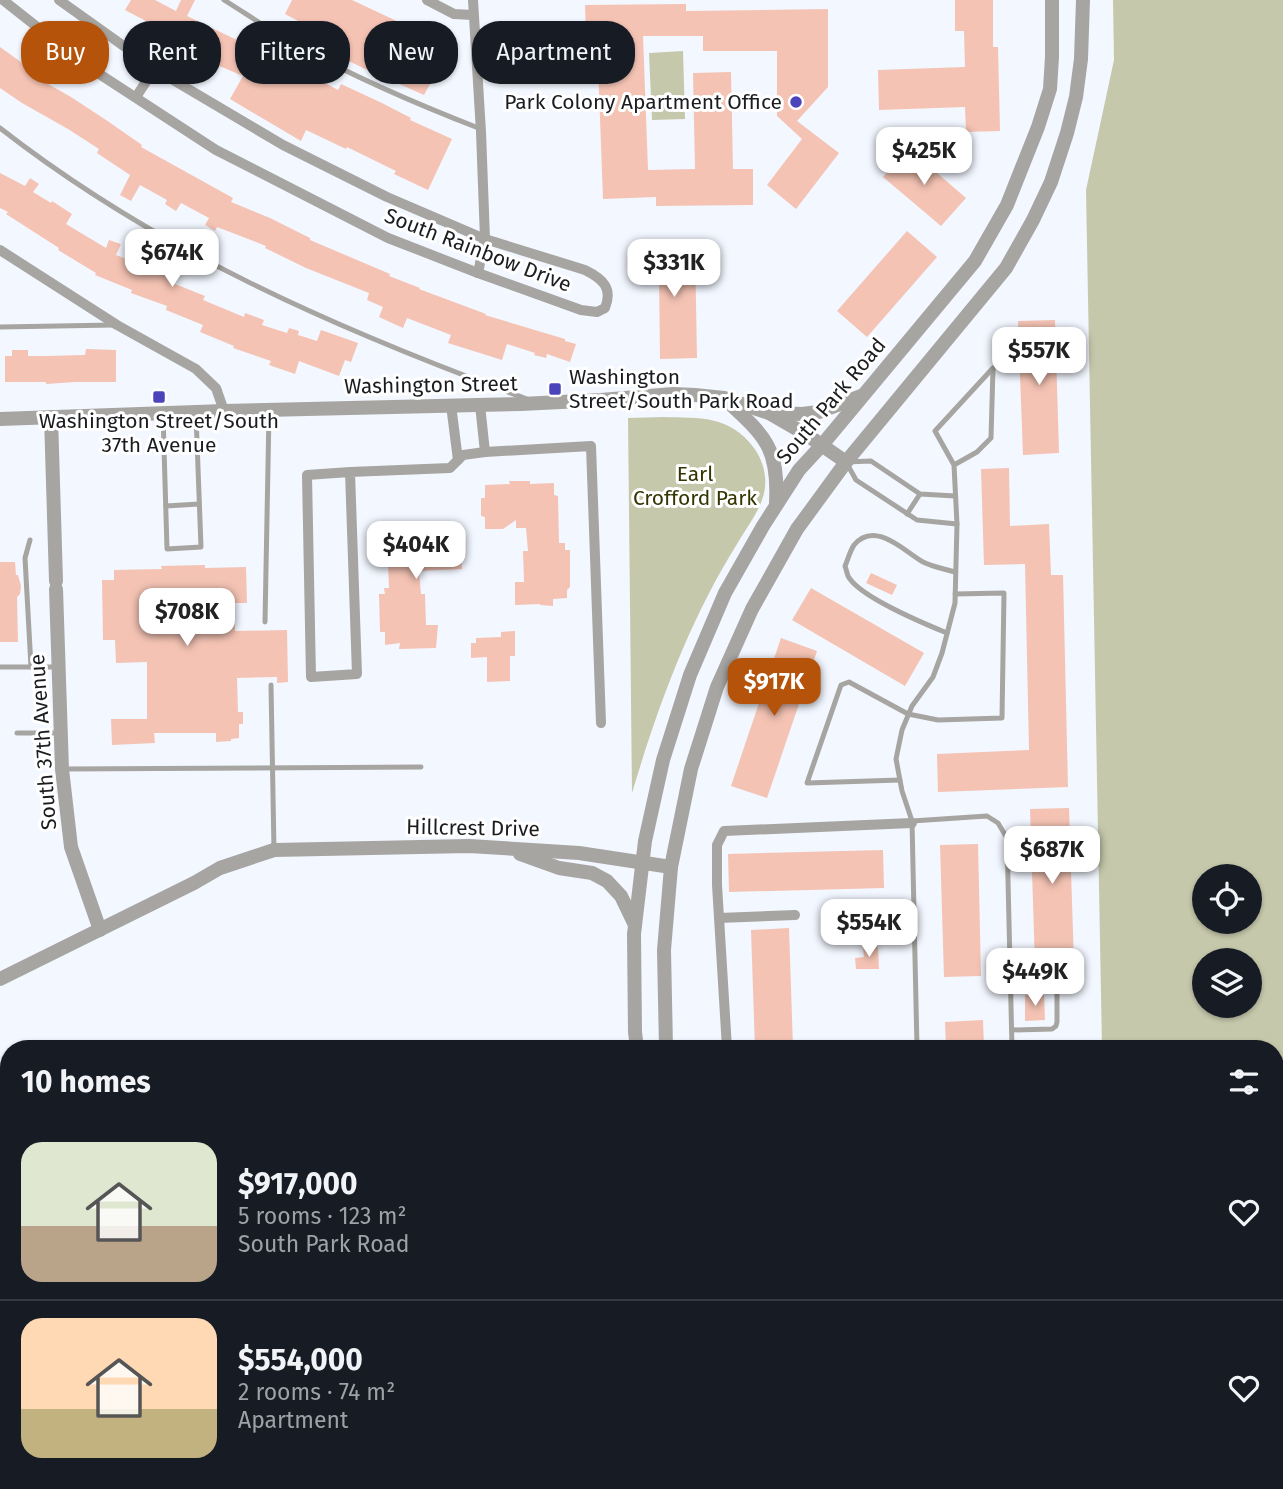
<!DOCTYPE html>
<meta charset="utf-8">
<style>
body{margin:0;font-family:"Fira Sans",sans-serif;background:#242831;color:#f1f3f6;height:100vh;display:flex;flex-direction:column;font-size:26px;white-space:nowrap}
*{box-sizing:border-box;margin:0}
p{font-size:23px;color:#9ea1a6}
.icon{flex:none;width:38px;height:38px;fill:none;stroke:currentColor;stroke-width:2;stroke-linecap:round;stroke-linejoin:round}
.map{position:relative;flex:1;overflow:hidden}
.drawer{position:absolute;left:0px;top:1040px;width:1284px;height:450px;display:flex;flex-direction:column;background:#171b24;border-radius:28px 28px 0 0;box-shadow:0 2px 5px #0004}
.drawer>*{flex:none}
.guide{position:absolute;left:21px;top:21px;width:700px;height:63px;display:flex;gap:14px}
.buttons{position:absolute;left:1192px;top:864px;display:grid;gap:14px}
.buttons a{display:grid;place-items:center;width:70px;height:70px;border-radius:50%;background:#171b24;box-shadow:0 2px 5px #0004;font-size:35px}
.price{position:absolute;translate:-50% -60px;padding:0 16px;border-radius:14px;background:#fff;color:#222;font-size:23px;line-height:46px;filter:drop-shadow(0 2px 4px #0008)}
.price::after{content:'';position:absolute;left:50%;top:42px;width:21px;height:16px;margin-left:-10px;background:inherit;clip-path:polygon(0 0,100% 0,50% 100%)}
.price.on{background:#b45309;color:#fff}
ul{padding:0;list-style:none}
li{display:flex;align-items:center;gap:21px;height:175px;padding:0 21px}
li+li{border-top:2px solid #363941}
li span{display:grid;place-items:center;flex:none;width:196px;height:140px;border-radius:21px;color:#555}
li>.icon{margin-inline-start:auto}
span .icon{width:84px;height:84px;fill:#fffc;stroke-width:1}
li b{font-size:30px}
h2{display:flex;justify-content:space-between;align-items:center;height:84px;padding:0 21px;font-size:30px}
.tag{padding:0 24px;border-radius:28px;background:#171b24;box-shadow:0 2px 5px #0004;font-size:24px;line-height:63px}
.tag.on{background:#b45309;color:#fff}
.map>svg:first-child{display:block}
.industrial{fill:#fee8db}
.green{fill:#c6c8ac;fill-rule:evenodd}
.water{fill:#a6d3ee}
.building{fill:#f4c3b4}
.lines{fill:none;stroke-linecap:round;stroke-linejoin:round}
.path{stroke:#abafb5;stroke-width:2.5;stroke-dasharray:5 5;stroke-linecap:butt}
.service{stroke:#a7a5a2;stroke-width:5}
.minor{stroke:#a7a5a2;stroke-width:10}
.tertiary{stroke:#a7a5a2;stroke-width:14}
.poi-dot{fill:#4c44bb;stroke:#fff;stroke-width:2.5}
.labels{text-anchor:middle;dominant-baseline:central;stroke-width:6;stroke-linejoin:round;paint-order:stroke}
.poi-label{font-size:21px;fill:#1a1c1f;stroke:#fff;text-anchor:end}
.street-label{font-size:21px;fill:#1a1c1f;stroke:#fff}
.park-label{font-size:21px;fill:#343500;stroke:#fff}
</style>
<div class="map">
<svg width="1283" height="1489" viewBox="0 0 1283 1489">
<rect width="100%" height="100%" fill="#f3f7ff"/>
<path class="industrial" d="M615 1480 618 1489H296L295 1481Z"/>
<g class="green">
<path d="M1113 0H1283V1489H1127V1481L1276 1480V1048H1102L1086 190 1114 60ZM1204 877H1250V922H1204ZM1204 961H1250V1006H1204Z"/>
<path d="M683 51 685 119 652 120 649 53Z"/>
<path d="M663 417C699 418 730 415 754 448 760 456 764 466 765 477 768 502 749 523 737 544 689 621 658 706 632 793L628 418Z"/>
</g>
<g class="water">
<path d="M1283 1296V1397L1276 1391V1298Z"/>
<path d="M9 1422V1480L37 1481 38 1489H0V1423Z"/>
<path d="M105 1481H209L201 1489H109Z"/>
<path d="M757 1481H926V1489H758Z"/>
</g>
<g class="building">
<path d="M131 0H155L176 11 181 0H195L187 16 241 42 243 36 263 44 288 59 286 62 338 90 341 84 382 103 411 118 410 120 452 139 428 190 394 174 396 171 347 147 346 149 306 130 301 141 230 99 243 76 203 59 204 57 163 35 165 31 125 10Z"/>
<path d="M292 0H352L403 24 402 26 450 47 424 95 377 74V75L331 52V53L294 33 300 22 285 14Z"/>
<path d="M955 0H993V47H998L1000 131 966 132 965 107 879 110 878 70 965 67 964 31H955Z"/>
<path d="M686 4V11L828 9V87L797 121 839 153 796 209 767 185 802 139 777 116V51H703V36H643L648 170 695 169 693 73 731 72 733 169H753V205L656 206V197L603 199 597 37H586L585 5Z"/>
<path d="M0 47 43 78 41 80 71 97 109 122 142 145 141 147 233 198 231 202 270 218 310 238V240L390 274 389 276 420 288 419 289 486 314 485 315 565 339V341L576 344 570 362 547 354 546 358 534 355 535 353 507 344 502 360 448 343 451 335 407 318 403 328 379 317 383 307 367 300 369 293 306 268 265 248 266 246 217 227 215 231 205 225 209 218 181 203 176 211 165 204 167 200 140 185 131 201 120 195 130 175 97 153 99 149 68 129 22 103 0 88Z"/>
<path d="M908 148 966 198 941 226 883 177Z"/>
<path d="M0 173 25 186 30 178 39 184 33 192 51 203 52 201 72 214 66 224 106 248 109 240 121 244 116 255 142 265 144 260 174 272 170 282 205 296 203 300 244 317 245 313 264 320 262 325 287 333 289 328 299 331 298 335 317 341 321 330 358 343 351 362 345 360 339 376 299 361 295 374 269 365 271 361 233 348 234 346 200 332 203 325 166 310 167 306 131 293 132 290 95 275 96 273 58 250 59 248 6 214 8 212 0 208Z"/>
<path d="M907 231 937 257 867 337 837 311Z"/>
<path d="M695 249 697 358 660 359 659 273 628 274 627 257 658 256V250Z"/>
<path d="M1055 320 1059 453 1023 455 1018 321Z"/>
<path d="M86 349 116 350V382H75L46 384V382H5V356H12V350H28V356H46L85 355Z"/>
<path d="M1009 468 1010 526 1049 524 1051 575H1063L1068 787 938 792 937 754 1029 750 1025 564 984 565 981 469Z"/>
<path d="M509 481H530V484L554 483V495L558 496 559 543H565V550H570V587L567 590V598L553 599V606L540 605V604L515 605V582H524L523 551H528L526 528H516V520L503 529H485V517L481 516V498H485V485L510 484Z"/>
<path d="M436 522V527L463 526V538H465L466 556H461L462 569 419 571 421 594H425L426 625H438L436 648 399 649 400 643 385 645V632H380L379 594H385L384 588H389L387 540H393L392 528 417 527 416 524Z"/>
<path d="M0 562H15L16 575H18L21 586 20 594 17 597 18 642H0Z"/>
<path d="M205 565V568L246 567 247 603H234L235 631 287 630 288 682 277 683V677L237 678 238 712H243V724H239V738L231 739V741L216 742V733H154L155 743 112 745 111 719H147V662L116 663 115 640H103L102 580H114V570L162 569 161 566Z"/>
<path d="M871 573 897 585 892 595 866 583Z"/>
<path d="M811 588 924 653 905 686 792 620Z"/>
<path d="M515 631V656H510V681L487 682V657L471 658V643H476V638L501 637V632Z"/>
<path d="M781 638 817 651 767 798 731 786Z"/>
<path d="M1069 808 1074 964 1035 965 1030 809Z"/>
<path d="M978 844 981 976 944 977 940 845Z"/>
<path d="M883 850 884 888 729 892 728 854Z"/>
<path d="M789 928 793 1048H755L751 930Z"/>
<path d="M878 947 879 969H856L855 958 864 957 863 948Z"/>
<path d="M1025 995H1044L1045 1020 1025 1021Z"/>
<path d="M983 1020 984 1048H946L945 1022Z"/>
</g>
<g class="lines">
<path class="path" d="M787 461 796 449 799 451"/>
<g class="service">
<path d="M224 0C248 15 273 32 298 46 356 78 419 105 481 129"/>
<path d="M0 128C159 252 339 330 527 399"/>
<path d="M0 327 114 325"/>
<path d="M163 414 167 549 201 547 196 415"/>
<path d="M955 496 920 494 871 461 846 462 856 480 917 520 957 524"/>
<path d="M166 506 199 504"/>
<path d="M907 514 920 494"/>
<path d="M30 540 25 558 31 667"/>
<path d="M265 622 269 413"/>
<path d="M947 633C925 624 859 597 848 576 847 573 846 569 845 566 848 559 850 551 854 545 875 520 904 551 923 562 933 567 945 569 955 572"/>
<path d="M0 667H56"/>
<path d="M271 685 274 850"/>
<path d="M17 733H59"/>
<path d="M65 769 421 767"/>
<path d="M900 780 807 783 841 685 849 682 908 714 938 720 1002 718 1004 593 955 594"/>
<path d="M912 821 987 816 998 823 1007 838 1012 1048"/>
<path d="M1011 989H1052L1056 991 1057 995V1022L1056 1026 1052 1029 1012 1030"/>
<path d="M917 1048 912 821 902 791 896 759 902 730 912 706 933 677 942 653 955 603 957 524 954 465 977 452 991 438 993 368 935 431 954 465"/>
<path d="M422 1480 425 1489"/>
</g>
<g class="minor">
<path d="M3 0 84 64 216 150 388 238 478 273 581 310 597 312 605 308C613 288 603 279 585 270L485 239 387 197 283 145 163 74 59 0"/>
<path d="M427 0 454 14 473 15"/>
<path d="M473 0 481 132 485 239 478 273"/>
<path d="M136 97 155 68"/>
<path d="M0 250 117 325 196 369 216 388 224 411"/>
<path d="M451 405 458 460"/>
<path d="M480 405 485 452"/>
<path d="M350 472 357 674 311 677 307 475 350 472 450 468 463 455 485 452 591 446 601 723"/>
<path d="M719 918 795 915"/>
<path d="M727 1048 717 885V845L724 831 912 823"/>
<path d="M977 1480V1489"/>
<path d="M1066 1480V1489"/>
</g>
<g class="tertiary">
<path d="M727 401C765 436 779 448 776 503"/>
<path d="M773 413 802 414 819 412 861 396"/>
<path d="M51 417 56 581"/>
<path d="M0 419 224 411 521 404 601 400 673 394 695 395 724 398 769 413 807 435 846 462"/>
<path d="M56 589 62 769 71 847 100 930"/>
<path d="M520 854 559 868 592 873 607 881 621 896 635 925"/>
<path d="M0 979 194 883 220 868 274 850 469 846 579 853 671 867"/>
<path d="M637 1048 635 1032 634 934 645 841 663 760 690 675 725 593 763 526 799 470 822 445 975 261 1007 205 1038 127 1050 89 1052 57V0"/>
<path d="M666 1048 664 950 671 867 691 769 717 687 752 609 797 529 846 462 1006 268 1033 220 1051 182 1067 133 1076 97 1081 59 1083 0"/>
<path d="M690 1480 691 1489"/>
<path d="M720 1480 721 1489"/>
</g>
</g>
<g class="poi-dot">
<circle cx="796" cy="102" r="7"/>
<rect x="548" y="382" width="14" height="14" rx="3.5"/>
<rect x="152" y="390" width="14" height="14" rx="3.5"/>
</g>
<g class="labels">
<g class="poi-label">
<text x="782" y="102">Park Colony Apartment Office</text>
<text x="569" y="377" text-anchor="start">Washington<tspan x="569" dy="24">Street/South Park Road</tspan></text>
<text x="159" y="421" text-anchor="middle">Washington Street/South<tspan x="159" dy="24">37th Avenue</tspan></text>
</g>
<g class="street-label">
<text transform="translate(478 250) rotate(21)">South Rainbow Drive</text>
<text transform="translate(431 385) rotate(-1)">Washington Street</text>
<text transform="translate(831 401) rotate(-50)">South Park Road</text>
<text transform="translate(43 742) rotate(-94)">South 37th Avenue</text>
<text transform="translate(473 828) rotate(1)">Hillcrest Drive</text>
</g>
<g class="park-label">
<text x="695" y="474">Earl<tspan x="695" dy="24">Crofford Park</tspan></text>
</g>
</g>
</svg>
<div class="buttons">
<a><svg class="icon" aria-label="locate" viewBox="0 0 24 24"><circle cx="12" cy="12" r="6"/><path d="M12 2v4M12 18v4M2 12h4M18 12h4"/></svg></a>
<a><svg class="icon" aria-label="layers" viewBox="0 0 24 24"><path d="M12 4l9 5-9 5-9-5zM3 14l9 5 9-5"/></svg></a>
</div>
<b class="price" style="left:924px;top:187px">$425K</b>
<b class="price" style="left:172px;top:289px">$674K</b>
<b class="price" style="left:674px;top:299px">$331K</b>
<b class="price" style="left:1039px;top:387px">$557K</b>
<b class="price" style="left:416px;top:581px">$404K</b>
<b class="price" style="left:187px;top:648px">$708K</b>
<b class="price on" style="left:774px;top:718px">$917K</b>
<b class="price" style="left:1052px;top:886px">$687K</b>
<b class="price" style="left:869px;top:959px">$554K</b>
<b class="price" style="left:1035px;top:1008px">$449K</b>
<div class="guide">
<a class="tag on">Buy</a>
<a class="tag">Rent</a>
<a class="tag">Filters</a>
<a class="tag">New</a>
<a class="tag">Apartment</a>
</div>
<section class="drawer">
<h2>10 homes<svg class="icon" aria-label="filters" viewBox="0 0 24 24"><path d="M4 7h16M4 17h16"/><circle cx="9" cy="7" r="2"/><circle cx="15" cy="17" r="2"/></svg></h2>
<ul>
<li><span style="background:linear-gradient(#dfe7d0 60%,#b9a48a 0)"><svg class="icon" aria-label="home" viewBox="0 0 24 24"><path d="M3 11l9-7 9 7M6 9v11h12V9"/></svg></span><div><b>$917,000</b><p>5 rooms · 123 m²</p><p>South Park Road</p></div><svg class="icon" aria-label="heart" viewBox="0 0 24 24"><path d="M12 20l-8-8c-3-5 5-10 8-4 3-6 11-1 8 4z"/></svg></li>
<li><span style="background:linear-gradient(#ffd9b3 65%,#c2b280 0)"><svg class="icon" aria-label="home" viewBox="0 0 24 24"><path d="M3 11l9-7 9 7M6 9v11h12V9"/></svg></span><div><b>$554,000</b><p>2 rooms · 74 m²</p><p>Apartment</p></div><svg class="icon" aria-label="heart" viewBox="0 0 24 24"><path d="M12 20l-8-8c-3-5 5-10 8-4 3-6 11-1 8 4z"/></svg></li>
</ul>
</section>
</div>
